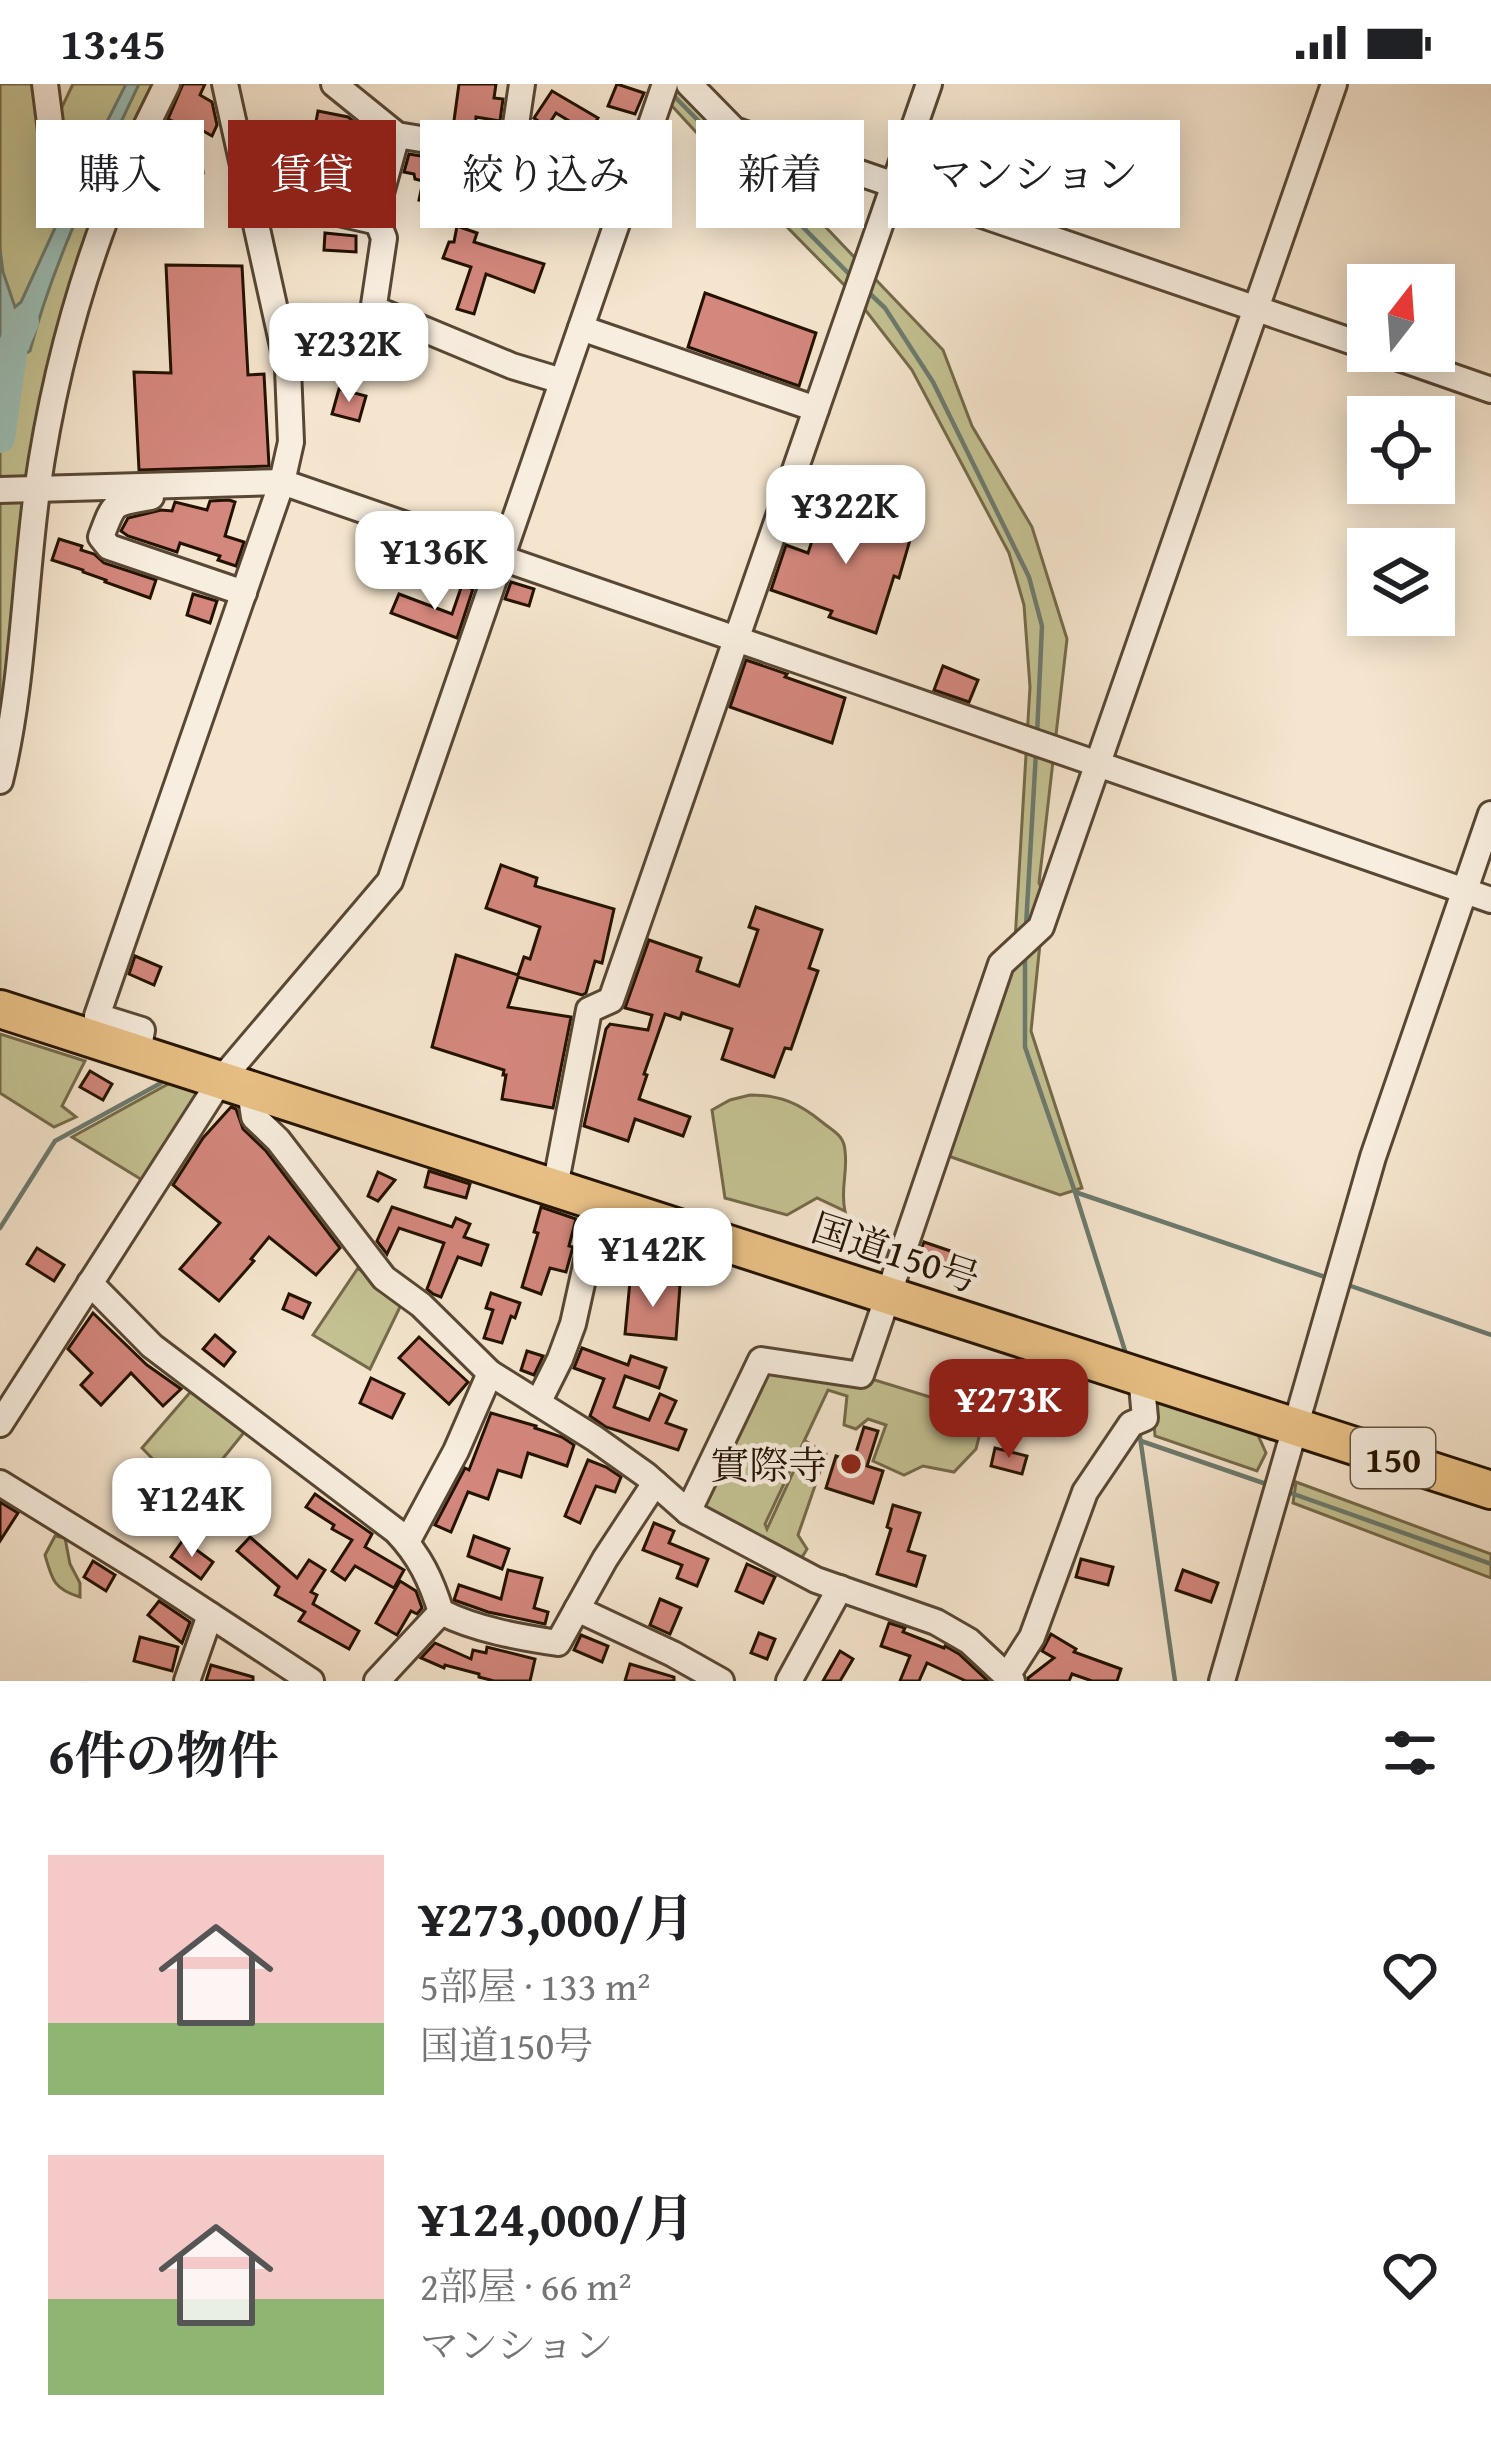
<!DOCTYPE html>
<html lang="ja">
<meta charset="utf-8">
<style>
body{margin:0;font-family:"Gentium Book Plus","Noto Serif JP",serif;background:#f2f2f2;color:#202124;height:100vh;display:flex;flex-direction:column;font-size:45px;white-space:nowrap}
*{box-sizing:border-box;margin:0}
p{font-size:39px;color:#757577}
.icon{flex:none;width:66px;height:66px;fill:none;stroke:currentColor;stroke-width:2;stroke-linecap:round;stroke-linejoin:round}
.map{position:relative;height:1597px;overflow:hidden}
.drawer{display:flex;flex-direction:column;background:#fff;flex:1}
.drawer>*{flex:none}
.top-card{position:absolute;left:36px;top:36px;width:1419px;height:108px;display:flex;gap:24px}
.needle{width:78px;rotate:17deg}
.controls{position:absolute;left:1347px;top:180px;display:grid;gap:24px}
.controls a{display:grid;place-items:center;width:108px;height:108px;border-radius:0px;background:#fff;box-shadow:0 6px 30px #0003;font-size:60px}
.price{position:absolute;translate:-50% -102px;padding:0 27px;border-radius:24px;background:#fff;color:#222;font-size:39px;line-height:78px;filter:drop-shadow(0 3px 6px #0008)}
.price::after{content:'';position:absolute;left:50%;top:72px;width:36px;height:27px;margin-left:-18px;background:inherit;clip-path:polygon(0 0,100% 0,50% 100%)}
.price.on{background:#8f2418;color:#fff}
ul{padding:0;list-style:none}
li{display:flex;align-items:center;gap:36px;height:300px;padding:0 48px}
li span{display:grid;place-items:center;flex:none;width:336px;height:240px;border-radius:0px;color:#555}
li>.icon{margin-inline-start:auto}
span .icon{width:144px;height:144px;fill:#fffc;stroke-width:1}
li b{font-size:51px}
h2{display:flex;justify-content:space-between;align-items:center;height:144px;padding:0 48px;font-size:51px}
.pill{padding:0 42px;border-radius:0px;background:#fff;box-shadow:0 6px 30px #0003;font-size:42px;line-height:108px}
.pill.on{background:#8f2418;color:#fff}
.status{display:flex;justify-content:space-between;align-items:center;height:84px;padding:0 60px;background:#fff;direction:ltr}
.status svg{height:33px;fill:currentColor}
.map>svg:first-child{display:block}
.green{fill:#c4c293;stroke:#746a4a;stroke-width:3}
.water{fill:#9cbfb8;stroke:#6c7a6e;stroke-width:3}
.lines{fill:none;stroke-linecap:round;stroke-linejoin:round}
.stream{stroke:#6c7a6e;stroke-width:4.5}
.river{stroke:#9cbfb8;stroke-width:30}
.building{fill:#d4877d;stroke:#241200;stroke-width:3}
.minor-casing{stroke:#584734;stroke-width:30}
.highway-casing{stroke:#241200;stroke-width:42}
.minor{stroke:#f8eedf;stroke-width:24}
.highway{stroke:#eac287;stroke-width:36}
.poi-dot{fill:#8f2418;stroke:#f8eedf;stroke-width:4.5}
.labels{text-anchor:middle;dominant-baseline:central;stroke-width:9;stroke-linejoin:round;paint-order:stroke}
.shield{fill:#f8eedf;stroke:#645443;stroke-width:3}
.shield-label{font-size:36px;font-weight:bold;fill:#241200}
.street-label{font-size:39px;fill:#241200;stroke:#f8eedf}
.poi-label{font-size:39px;fill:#241200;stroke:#f8eedf;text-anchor:end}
</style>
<div class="status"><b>13:45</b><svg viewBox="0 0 49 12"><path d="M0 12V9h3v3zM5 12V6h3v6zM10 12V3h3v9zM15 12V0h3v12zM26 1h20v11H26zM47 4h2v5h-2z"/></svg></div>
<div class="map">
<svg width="1491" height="1597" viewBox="0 0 1491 1597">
<rect width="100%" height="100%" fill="#f5e5ce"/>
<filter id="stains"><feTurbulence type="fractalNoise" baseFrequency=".00167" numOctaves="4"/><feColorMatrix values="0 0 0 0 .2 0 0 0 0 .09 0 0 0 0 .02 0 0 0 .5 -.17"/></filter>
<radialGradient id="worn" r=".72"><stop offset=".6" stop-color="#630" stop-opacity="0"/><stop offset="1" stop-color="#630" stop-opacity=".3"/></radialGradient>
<g class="green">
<path d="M0 0H36L51 46 73 0H179L56 276 0 668Z"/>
<path d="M665 0H689L943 266 972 342 1032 443 1067 555 1039 799 1045 811 1031 947 1082 1104 1060 1111 937 1068 1015 857 1030 603 1024 521 1009 469 912 286 853 210 729 84 662 11Z"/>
<path d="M0 950 85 977 62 1022 76 1033 54 1043 0 1009Z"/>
<path d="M170 999 210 1012 152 1102 72 1053Z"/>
<path d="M750 1011C780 1011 799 1019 822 1038 834 1048 844 1051 845 1067 848 1088 840 1106 845 1127L817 1114 787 1131 725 1114 712 1026 730 1016Z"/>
<path d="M597 1130 705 1169 702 1198 587 1181Z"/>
<path d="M358 1184 401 1221 370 1285 313 1251Z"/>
<path d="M761 1276 852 1289 966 1324 982 1341 976 1365 954 1388 923 1382 904 1391 873 1377 886 1341 868 1335 856 1345 844 1341 847 1312 828 1306 765 1440 767 1445 807 1358 826 1370 798 1451 807 1465 799 1478 693 1430Z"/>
<path d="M193 1305 246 1346 191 1414 142 1364Z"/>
<path d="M1152 1311 1257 1349 1266 1369 1257 1387 1155 1352Z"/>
<path d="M1296 1398 1491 1470V1494L1293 1419Z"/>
<path d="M55 1452 65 1454 70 1480 80 1499V1513C54 1505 52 1496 45 1471Z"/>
</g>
<path class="water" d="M126 0H139C98 87 54 174 30 267L0 282V165L3 188 15 223 21 218 72 107Z"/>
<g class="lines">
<g class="stream">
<path d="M671 9 852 193"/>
<path d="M865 205 885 224 933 298 1029 493 1042 542 1037 651"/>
<path d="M1026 842 1036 668"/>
<path d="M1025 872V963L1075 1108 1126 1270"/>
<path d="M1075 1108 1331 1195"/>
<path d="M0 1144 55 1057 161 999 164 990"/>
<path d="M1348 1201 1491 1251"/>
<path d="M1139 1346 1175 1597"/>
<path d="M1141 1357 1272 1402"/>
<path d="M1288 1408 1491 1480"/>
</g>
<path class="river" d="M0 354 13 262 24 238"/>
</g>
<g class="building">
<path d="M183 0H205L200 11 212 18 217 41 212 52 198 44 199 49 168 35Z"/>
<path d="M459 0H496L494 14 503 15 500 37 476 33 475 47 453 44Z"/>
<path d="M617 0 644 9 635 30 608 22Z"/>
<path d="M552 7 598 34 589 49 556 29 547 43 534 34Z"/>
<path d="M318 27 348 33 357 40 353 61 313 54Z"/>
<path d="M598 47 614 52 607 73 592 68Z"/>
<path d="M365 64 376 66 362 117 351 115Z"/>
<path d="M201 70 203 89 188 91 192 126 131 133V114L143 113 141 92 148 76Z"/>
<path d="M409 70 439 75 433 98 436 100 435 105 471 120 470 126 419 116 423 97 415 95 414 90 404 88Z"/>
<path d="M536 88 565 100 558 114 529 100Z"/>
<path d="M457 142 477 149 474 158 544 180 534 208 486 190 474 230 457 225 471 183 443 174 449 158H454Z"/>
<path d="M325 149 356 152V168L324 166Z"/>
<path d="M166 181 242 182 248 291 264 290 269 382 139 386 134 288 171 289Z"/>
<path d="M705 209 816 249 799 302 688 263Z"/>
<path d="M339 305 366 312 359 337 332 330Z"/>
<path d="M229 416 235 418 225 452 244 458 236 482 218 476 220 472 180 459 177 468 128 452 121 447 128 434 161 426 172 427 175 418 207 426 210 417Z"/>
<path d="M825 417 912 449 899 494 894 492 876 549 829 533 832 527 771 506 786 461 808 469Z"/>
<path d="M391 453 461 477 455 497 384 471Z"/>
<path d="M59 455 82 462 81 466 94 470 104 479 156 496 150 514 105 498 106 496 83 488V486L52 476Z"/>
<path d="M511 498 534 505 529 522 505 515Z"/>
<path d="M462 501 473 505 457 554 391 529 399 510 452 530Z"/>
<path d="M193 510 217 517 210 539 187 531Z"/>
<path d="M746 576 787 590 785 593 845 614 832 659 730 623Z"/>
<path d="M943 582 978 596 969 618 934 606Z"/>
<path d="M501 781 537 794 535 802 614 825 602 879 595 877 586 909 582 911 518 893 508 923 571 933 553 1024 502 1015 506 991H503L504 986 432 963 456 871 518 891 524 873 530 875 540 843 486 824Z"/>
<path d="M756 823 822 846 809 884 818 887 791 965 785 964 774 993 722 975 732 945 682 929 680 935 665 930 644 990 647 991 639 1015 690 1033 683 1052 635 1035 628 1057 584 1042 606 945 610 940 648 946 652 931 625 924 649 856 701 874 697 887 739 902 758 846 749 843Z"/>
<path d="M135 872 161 883 154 901 129 890Z"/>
<path d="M90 987 112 1000 103 1016 80 1003Z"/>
<path d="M231 1023 236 1025 243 1045 266 1067 340 1164 316 1191 269 1153 251 1175 254 1177 219 1217 180 1185 220 1139 173 1101 203 1054Z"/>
<path d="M429 1087 470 1100 466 1114 425 1103Z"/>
<path d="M378 1088 395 1096 378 1117 368 1112Z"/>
<path d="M392 1123 452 1143 456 1134 470 1140 464 1153 488 1161 481 1181 458 1173 441 1213 433 1210 427 1205 444 1159 399 1144 387 1170 377 1157Z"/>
<path d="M541 1123 576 1135 569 1162 573 1163 566 1188 550 1184 541 1210 522 1203 538 1149 534 1148Z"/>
<path d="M924 1158 971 1174 965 1193 917 1177Z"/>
<path d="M37 1164 64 1181 54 1197 27 1180Z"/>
<path d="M630 1197 680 1201 676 1255 625 1250Z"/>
<path d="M491 1209 520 1219 515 1234 511 1232 502 1259 484 1254 493 1226 486 1224Z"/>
<path d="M289 1210 310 1219 303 1234 283 1225Z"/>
<path d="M93 1229 147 1281 181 1305 163 1322 131 1289 101 1321 81 1301 92 1289 68 1265Z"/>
<path d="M215 1251 235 1268 224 1282 203 1265Z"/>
<path d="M419 1253 468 1298 449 1320 399 1274Z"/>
<path d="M582 1264 628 1281 631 1272 666 1284 659 1304 625 1292 614 1323 649 1336 660 1310 676 1317 666 1339 686 1346 678 1366 606 1343 590 1332 604 1295 574 1284Z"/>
<path d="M527 1267 543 1272 534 1291 521 1286Z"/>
<path d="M371 1294 404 1310 392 1334 360 1319Z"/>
<path d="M491 1329 536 1342 535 1344 562 1353 574 1361 567 1382 528 1369 521 1393 498 1386 488 1415 468 1408 451 1448 435 1441 465 1384 469 1386Z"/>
<path d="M864 1343 878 1347 867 1382 883 1387 873 1419 826 1404 836 1372 853 1378Z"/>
<path d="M995 1364 1027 1372 1022 1390 991 1382Z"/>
<path d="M588 1376 606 1383 621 1393 615 1408 596 1402 580 1439 565 1432Z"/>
<path d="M315 1410 372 1450 365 1463 404 1486 394 1504 355 1482 345 1496 332 1487 352 1456 332 1445 334 1441 306 1423Z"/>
<path d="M0 1418 18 1429 0 1457Z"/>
<path d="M893 1421 920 1429 908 1467 925 1472 916 1502 877 1490 891 1445 887 1443Z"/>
<path d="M654 1439 674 1447 669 1459 708 1475 697 1502 677 1494 682 1481 643 1466Z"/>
<path d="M474 1452 509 1465 502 1485 468 1472Z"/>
<path d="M250 1453 297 1494 309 1476 325 1486 311 1508 317 1511 313 1520 359 1547 349 1565 299 1537 305 1528 275 1511 279 1503 237 1467Z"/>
<path d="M183 1456 213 1478 201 1495 171 1473Z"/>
<path d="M1081 1475 1113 1483 1108 1501 1076 1493Z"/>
<path d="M93 1477 115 1491 106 1507 84 1493Z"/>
<path d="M747 1480 775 1493 763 1519 736 1507Z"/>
<path d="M508 1486 542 1494 534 1524 548 1528 545 1540 488 1528 454 1516 459 1501 501 1515Z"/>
<path d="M1183 1486 1218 1499 1211 1518 1176 1506Z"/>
<path d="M400 1497 416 1507 422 1524 417 1530 411 1527 397 1551 376 1539Z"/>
<path d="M660 1515 681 1524 670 1550 650 1541Z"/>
<path d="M159 1517 190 1538 182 1559 148 1531Z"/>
<path d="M889 1539 905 1544 903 1548 944 1564 945 1562 959 1570 988 1597H966L927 1579 919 1597H900L910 1572 881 1562Z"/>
<path d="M759 1549 775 1555 767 1575 751 1569Z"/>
<path d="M1051 1550 1076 1565 1074 1568 1121 1585 1117 1597H1092L1072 1590 1069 1597H1028V1594L1054 1574 1042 1567Z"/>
<path d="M581 1551 608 1562 602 1578 574 1566Z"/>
<path d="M140 1553 178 1563 172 1587 134 1577Z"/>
<path d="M435 1559 471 1575 473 1566 486 1569 487 1563 535 1575 530 1597H494L479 1593V1590L445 1581 444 1584 421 1574Z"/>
<path d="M840 1567 853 1575 840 1597H823Z"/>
<path d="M630 1580 674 1593V1597H625Z"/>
<path d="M211 1581 253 1593V1597H206Z"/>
</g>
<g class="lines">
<defs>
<g id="minor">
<path d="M45 0 51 47"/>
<path d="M334 0 397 51 498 68 526 67 559 78 626 115"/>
<path d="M689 0 734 46 1368 263"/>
<path d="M397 51 375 131 384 154 374 221 380 227 512 282 562 297"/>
<path d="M512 67 522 0"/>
<path d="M247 108 378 138"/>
<path d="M581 244 816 325"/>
<path d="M1379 267 1491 306"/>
<path d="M0 406 282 398 1491 816"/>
<path d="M151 413C112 420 115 416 101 453L109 463 244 509"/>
<path d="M0 697C23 603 24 504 37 407 50 314 73 221 106 133 123 87 146 43 167 0"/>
<path d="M138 970 142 946 97 932 282 398 291 358 288 285 225 0"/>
<path d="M250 1007 254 1033 278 1056 384 1194 421 1221 490 1289 594 1354 646 1391 688 1428 816 1496 936 1538 969 1557 1012 1597"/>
<path d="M555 1103 589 926 611 916 929 0"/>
<path d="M90 1199 152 1262 396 1447C420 1472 431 1496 441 1528 477 1546 519 1553 558 1559L605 1475 655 1399"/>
<path d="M538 1319 560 1275 573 1240 600 1118"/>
<path d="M0 1340 220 997 390 797 665 0"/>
<path d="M0 1399 143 1487 311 1597"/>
<path d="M688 1428 761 1276 861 1291 1001 880 1041 843 1334 0"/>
<path d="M407 1458 456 1367 490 1289"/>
<path d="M577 1525 673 1570 721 1597"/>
<path d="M1007 1592 1032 1553 1085 1408 1131 1340 1145 1334 1141 1291"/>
<path d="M187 1597 210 1531"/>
<path d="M377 1597 441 1528"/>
<path d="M789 1597 840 1504"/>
<path d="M1222 1597 1373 1073 1491 730"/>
</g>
<path id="highway" d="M0 925 1491 1406"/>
</defs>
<use href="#minor" class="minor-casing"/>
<use href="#highway" class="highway-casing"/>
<use href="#minor" class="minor"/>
<use href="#highway" class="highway"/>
</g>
<circle class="poi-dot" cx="851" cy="1380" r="12"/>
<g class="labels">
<rect class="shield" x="1351" y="1344" width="84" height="60" rx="9"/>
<g class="shield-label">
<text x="1393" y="1374">150</text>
</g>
<g class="street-label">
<text transform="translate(896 1168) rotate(18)">国道150号</text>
</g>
<g class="poi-label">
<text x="827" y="1380">實際寺</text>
</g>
</g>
<rect width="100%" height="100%" filter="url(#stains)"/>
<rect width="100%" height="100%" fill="url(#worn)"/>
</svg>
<div class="controls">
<a><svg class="needle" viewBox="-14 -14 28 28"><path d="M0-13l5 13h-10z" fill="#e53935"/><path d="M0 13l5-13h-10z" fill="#757577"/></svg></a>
<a><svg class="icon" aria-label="locate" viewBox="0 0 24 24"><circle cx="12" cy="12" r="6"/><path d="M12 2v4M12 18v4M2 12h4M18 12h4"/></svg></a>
<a><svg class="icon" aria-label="layers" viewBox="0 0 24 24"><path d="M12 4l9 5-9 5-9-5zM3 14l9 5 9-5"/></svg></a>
</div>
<b class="price" style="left:349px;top:321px">¥232K</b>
<b class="price" style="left:846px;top:483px">¥322K</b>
<b class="price" style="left:435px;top:529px">¥136K</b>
<b class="price" style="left:653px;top:1226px">¥142K</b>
<b class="price on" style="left:1009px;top:1377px">¥273K</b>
<b class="price" style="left:192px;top:1476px">¥124K</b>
<div class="top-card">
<a class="pill">購入</a>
<a class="pill on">賃貸</a>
<a class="pill">絞り込み</a>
<a class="pill">新着</a>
<a class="pill">マンション</a>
</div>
</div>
<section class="drawer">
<h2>6件の物件<svg class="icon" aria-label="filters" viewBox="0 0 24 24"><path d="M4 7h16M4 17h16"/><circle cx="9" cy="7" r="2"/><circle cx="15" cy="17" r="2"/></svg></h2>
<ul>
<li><span style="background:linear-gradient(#f6c9c9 70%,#8fb573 0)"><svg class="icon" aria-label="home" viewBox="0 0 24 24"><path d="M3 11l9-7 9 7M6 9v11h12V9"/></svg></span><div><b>¥273,000/月</b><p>5部屋 · 133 m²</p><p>国道150号</p></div><svg class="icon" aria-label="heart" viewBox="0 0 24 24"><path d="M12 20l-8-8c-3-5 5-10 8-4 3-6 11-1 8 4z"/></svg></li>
<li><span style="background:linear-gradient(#f6c9c9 60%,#8fb573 0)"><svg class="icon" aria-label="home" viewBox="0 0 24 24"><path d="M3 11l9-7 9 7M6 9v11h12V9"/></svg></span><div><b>¥124,000/月</b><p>2部屋 · 66 m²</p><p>マンション</p></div><svg class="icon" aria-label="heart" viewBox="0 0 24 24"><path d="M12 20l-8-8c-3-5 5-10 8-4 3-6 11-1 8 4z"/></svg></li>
</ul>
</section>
